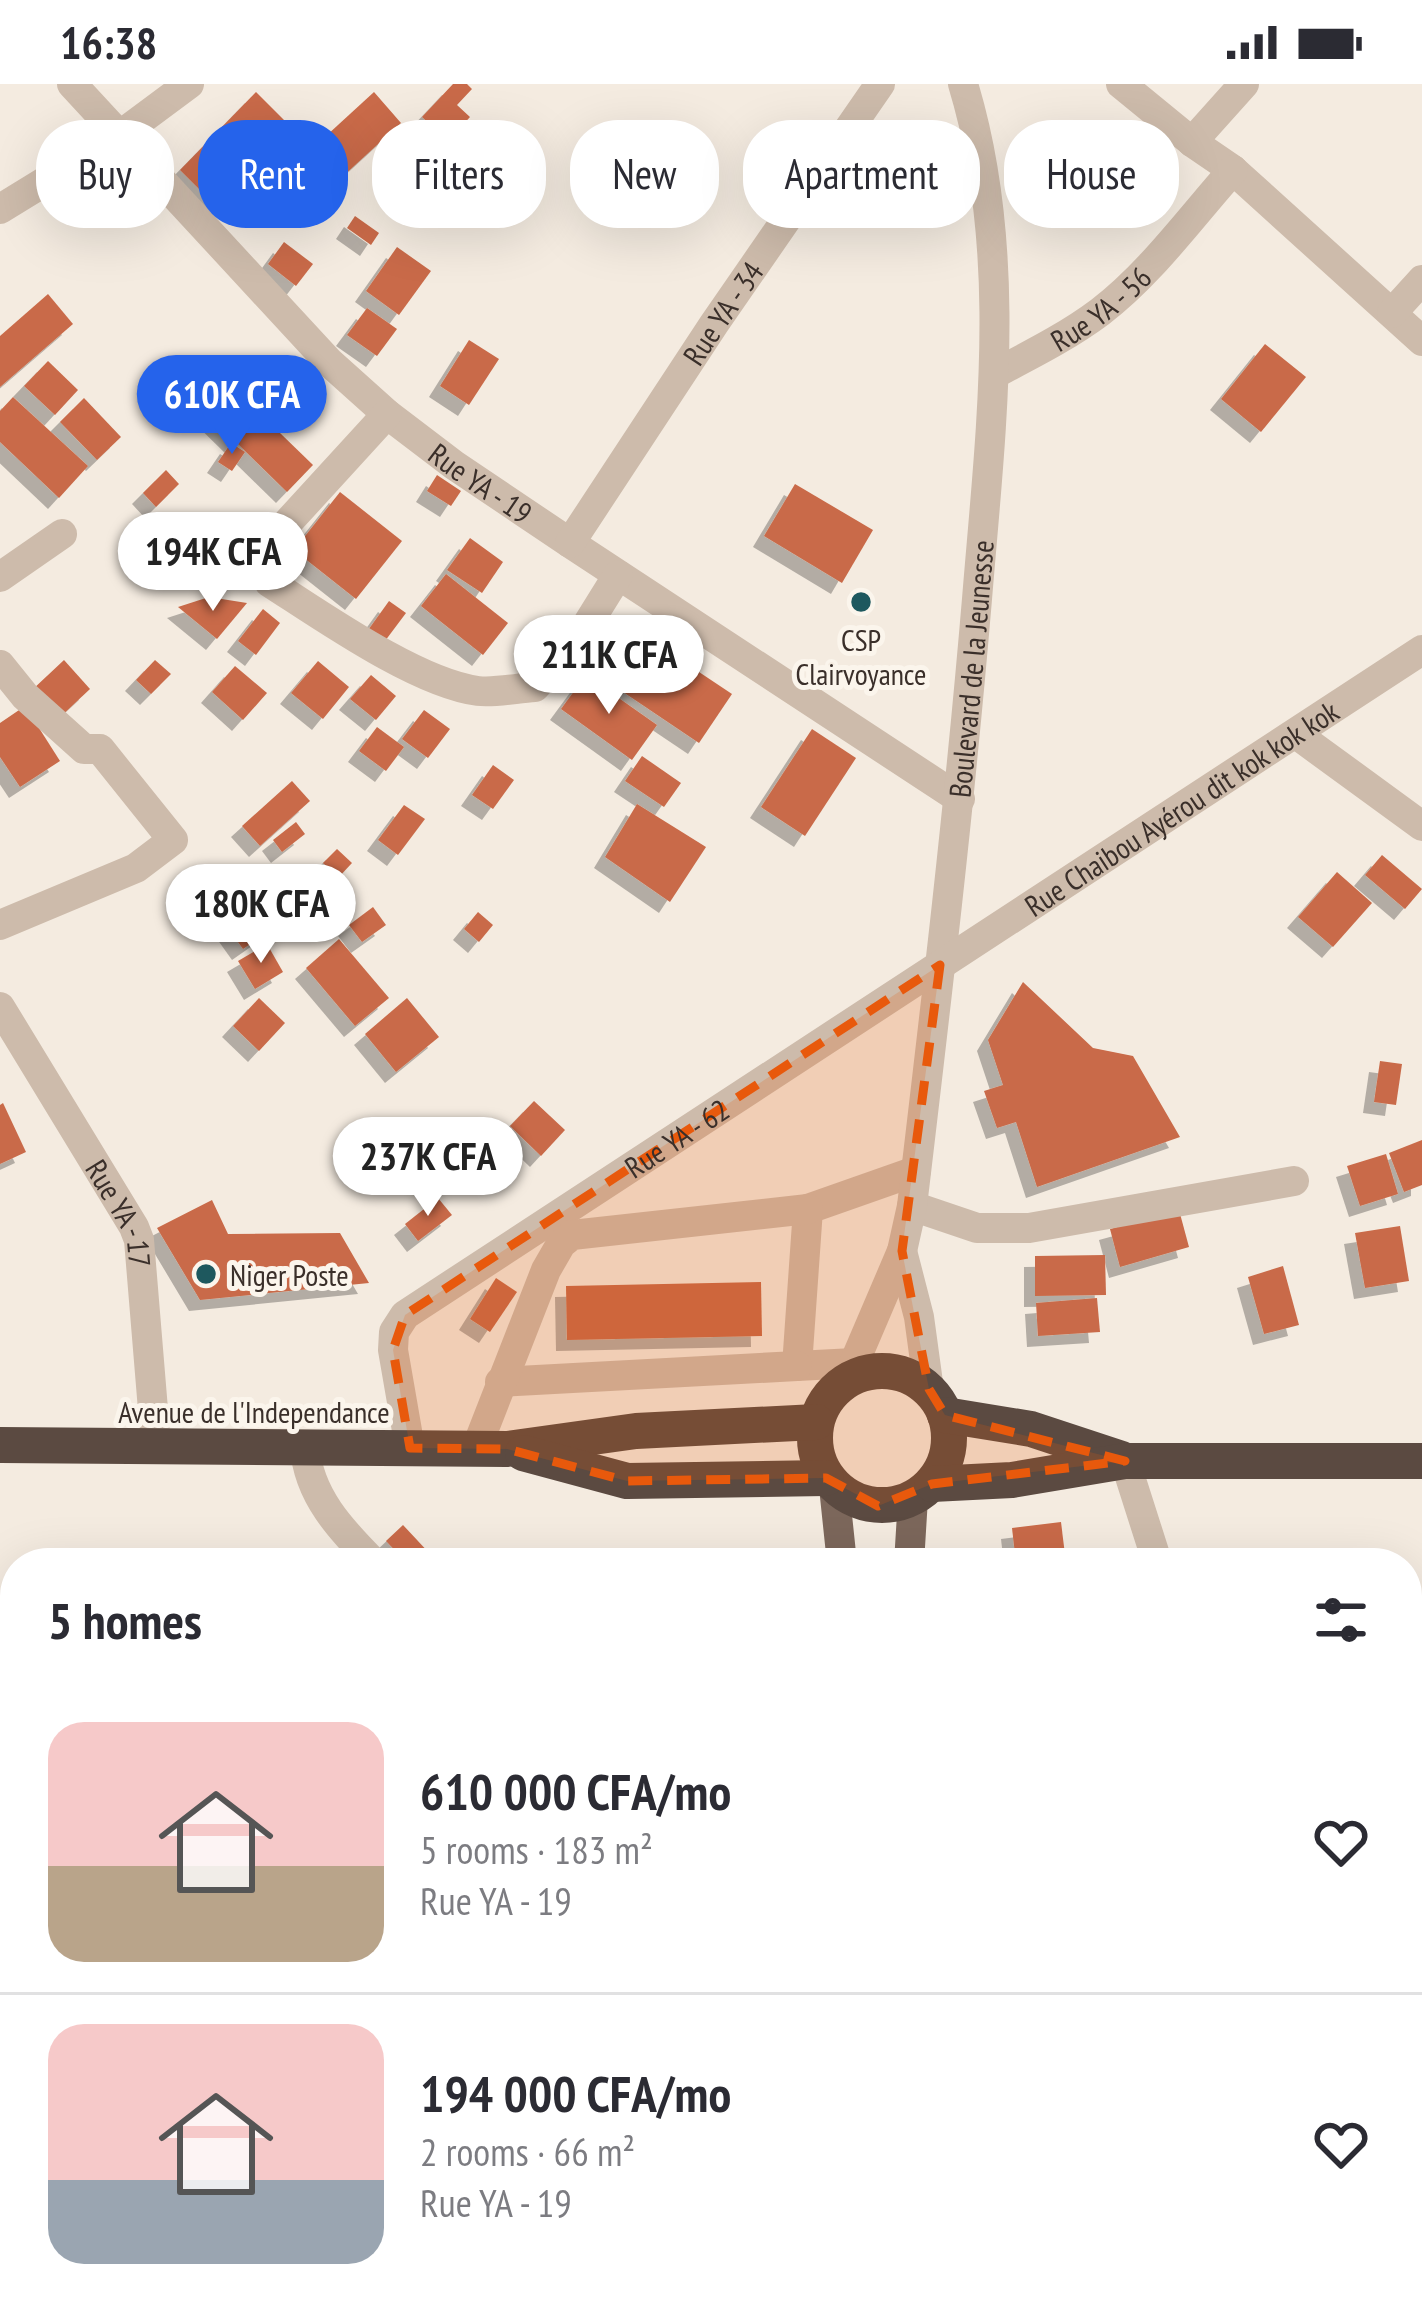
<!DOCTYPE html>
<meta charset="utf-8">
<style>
body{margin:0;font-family:"PT Sans Narrow",sans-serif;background:#f7f7f7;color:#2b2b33;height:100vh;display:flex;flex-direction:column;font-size:45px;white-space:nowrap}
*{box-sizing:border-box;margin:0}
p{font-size:39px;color:#7c7c81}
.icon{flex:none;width:66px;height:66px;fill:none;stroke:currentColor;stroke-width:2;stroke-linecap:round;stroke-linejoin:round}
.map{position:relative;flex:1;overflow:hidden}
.drawer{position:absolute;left:0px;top:1464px;width:1422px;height:771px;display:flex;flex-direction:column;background:#fff;border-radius:48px 48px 0 0;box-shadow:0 12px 48px #0002}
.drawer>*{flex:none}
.guide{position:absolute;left:36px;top:36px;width:1350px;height:108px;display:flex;gap:24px}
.price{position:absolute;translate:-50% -102px;padding:0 27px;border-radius:42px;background:#fff;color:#222;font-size:39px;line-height:78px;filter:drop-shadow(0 3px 6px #0008)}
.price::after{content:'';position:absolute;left:50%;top:72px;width:36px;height:27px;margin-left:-18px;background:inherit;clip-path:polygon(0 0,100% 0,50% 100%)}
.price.active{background:#2563eb;color:#fff}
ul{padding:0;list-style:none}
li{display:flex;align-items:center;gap:36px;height:300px;padding:0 48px}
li+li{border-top:3px solid #e1e1e2}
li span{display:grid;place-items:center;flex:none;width:336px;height:240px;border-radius:36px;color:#555}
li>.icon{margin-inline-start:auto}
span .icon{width:144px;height:144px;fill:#fffc;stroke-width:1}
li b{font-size:51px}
h2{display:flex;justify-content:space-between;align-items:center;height:144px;padding:0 48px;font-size:51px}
.chip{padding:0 42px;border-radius:48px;background:#fff;box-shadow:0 12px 48px #0002;font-size:42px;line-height:108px}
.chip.active{background:#2563eb;color:#fff}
.status{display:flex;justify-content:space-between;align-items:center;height:84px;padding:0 60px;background:#fff;direction:ltr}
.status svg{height:33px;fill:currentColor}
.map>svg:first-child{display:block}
.building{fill:#c96a48;filter:url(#shadow)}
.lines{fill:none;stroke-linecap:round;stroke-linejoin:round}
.minor{stroke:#cdbbab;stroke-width:30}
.major{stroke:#7c675b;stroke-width:30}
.highway{stroke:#5b4a41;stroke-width:36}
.marked{fill:#e8590c;fill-opacity:0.2;stroke:#e8590c;stroke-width:9;stroke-dasharray:24 15;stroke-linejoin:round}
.poi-dot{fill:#1e585e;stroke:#fbf5ec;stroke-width:4.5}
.labels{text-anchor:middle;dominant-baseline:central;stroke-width:10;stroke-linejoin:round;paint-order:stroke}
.street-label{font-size:30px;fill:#3a2f2a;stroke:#fbf5ec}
.poi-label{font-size:30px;fill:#3a2f2a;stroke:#fbf5ec}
</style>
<div class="status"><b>16:38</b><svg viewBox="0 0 49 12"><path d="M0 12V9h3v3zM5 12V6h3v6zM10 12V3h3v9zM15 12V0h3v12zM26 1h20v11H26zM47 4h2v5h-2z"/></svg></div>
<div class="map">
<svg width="1422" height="2233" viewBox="0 0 1422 2233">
<defs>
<filter id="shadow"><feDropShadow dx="-11" dy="11" stdDeviation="0" flood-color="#0004"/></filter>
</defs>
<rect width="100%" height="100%" fill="#f4ebe0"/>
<g class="building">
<path d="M453 0H467L472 5 457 21 470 33 448 57 422 33Z"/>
<path d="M256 8 291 43 214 120 180 86Z"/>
<path d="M374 8 401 39 341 94 314 63Z"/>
<path d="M355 132 379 149 371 161 347 144Z"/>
<path d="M284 158 313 180 296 202 268 180Z"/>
<path d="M397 163 431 187 399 231 366 207Z"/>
<path d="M48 210 73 240 0 303V252Z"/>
<path d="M367 224 397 245 377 272 347 251Z"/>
<path d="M469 256 499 275 469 321 440 302Z"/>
<path d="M1265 260 1306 293 1261 348 1221 315Z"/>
<path d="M48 277 78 306 55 331 24 302Z"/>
<path d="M214 285 313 381 287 408 188 311Z"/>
<path d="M13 313 88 382 59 414 0 358V327Z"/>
<path d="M84 314 121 353 97 376 60 338Z"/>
<path d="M231 359 245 368 232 387 218 378Z"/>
<path d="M166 386 179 400 156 423 143 409Z"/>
<path d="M437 391 461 407 451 422 427 407Z"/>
<path d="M795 400 873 446 842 499 764 452Z"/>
<path d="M340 408 402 457 356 515 294 466Z"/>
<path d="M214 439 243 461 236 471 207 449Z"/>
<path d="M470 454 503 478 482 509 447 486Z"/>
<path d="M446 490 508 539 483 571 421 522Z"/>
<path d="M209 513 247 519 217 555 178 523Z"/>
<path d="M389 517 406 529 382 561 366 549Z"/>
<path d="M263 525 280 539 256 571 238 557Z"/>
<path d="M621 536 732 610 699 659 589 585Z"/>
<path d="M64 576 90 605 58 635 31 607Z"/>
<path d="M155 576 171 590 151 610 136 596Z"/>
<path d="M318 577 349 603 323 635 291 609Z"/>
<path d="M235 582 267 609 243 636 212 608Z"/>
<path d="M371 591 396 612 376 636 350 615Z"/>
<path d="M586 591 657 641 632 676 561 625Z"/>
<path d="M25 622 60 677 20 703 0 673V639Z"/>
<path d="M424 626 450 645 428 674 402 655Z"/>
<path d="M377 643 404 663 386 687 359 667Z"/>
<path d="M812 645 856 674 805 752 761 723Z"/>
<path d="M642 672 681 699 664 723 625 697Z"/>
<path d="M493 681 514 696 493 725 472 711Z"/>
<path d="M292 697 310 717 260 762 242 742Z"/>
<path d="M637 720 706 763 670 818 605 773Z"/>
<path d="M404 721 425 735 398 771 378 756Z"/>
<path d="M296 738 305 750 282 768 273 756Z"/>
<path d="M337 765 352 779 338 794 323 779Z"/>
<path d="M1382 771 1422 805 1405 825 1365 791Z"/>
<path d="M1337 788 1372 819 1333 863 1298 833Z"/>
<path d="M280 791 306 823 277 846 252 814Z"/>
<path d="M373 823 386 841 362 858 349 841Z"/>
<path d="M478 828 493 841 479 858 464 845Z"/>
<path d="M247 830 263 851 243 865 228 844Z"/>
<path d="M339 855 389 914 355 942 306 884Z"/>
<path d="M267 860 283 888 255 905 238 877Z"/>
<path d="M1023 898 1093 964 1133 972 1180 1053 1037 1103 1016 1038 997 1044 984 1007 1003 1001 988 956Z"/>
<path d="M259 914 285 939 259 967 233 942Z"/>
<path d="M407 914 439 953 396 988 365 950Z"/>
<path d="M1380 977 1402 980 1396 1021 1374 1018Z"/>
<path d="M534 1017 565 1046 541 1072 510 1042Z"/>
<path d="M3 1019 26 1068 0 1080V1021Z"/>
<path d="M1422 1056V1101L1404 1108 1389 1069Z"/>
<path d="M1386 1070 1398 1110 1360 1122 1347 1082Z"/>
<path d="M438 1114 452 1131 418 1157 405 1140Z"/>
<path d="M212 1116 228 1150 340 1149 369 1199 200 1216 157 1144Z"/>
<path d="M1179 1126 1189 1163 1120 1183 1110 1145Z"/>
<path d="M1400 1142 1409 1197 1365 1204 1355 1149Z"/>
<path d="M1105 1171 1106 1211 1035 1212V1172Z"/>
<path d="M1283 1182 1299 1241 1264 1250 1248 1193Z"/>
<path d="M496 1194 517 1208 490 1248 470 1235Z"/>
<path d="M761 1198 762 1252 567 1256 566 1202Z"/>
<path d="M1097 1214 1100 1248 1038 1252 1036 1219Z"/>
<path d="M1061 1438 1066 1479H1016L1012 1444Z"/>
<path d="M403 1441 432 1472 424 1479H407L386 1457Z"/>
<rect x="0" y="1561" width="15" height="70"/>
<path d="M15 1885V1940L0 1941V1886Z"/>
<path d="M15 1957V1996H0V1958Z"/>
<path d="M0 2013H15V2076L0 2075Z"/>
</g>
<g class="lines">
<g class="minor">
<path id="s1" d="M72 0 329 278 387 330 454 381 570 459 960 715"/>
<path d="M1121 0 1192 58 1233 86 1422 257"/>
<path d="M1192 58 1244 0"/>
<path d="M0 125 119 52 189 0"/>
<path d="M1392 229 1422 196"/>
<path id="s2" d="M996 289C1032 270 1068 252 1100 228 1151 189 1191 133 1233 86"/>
<path d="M387 330 280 447 269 498C322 532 417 599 478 607 496 609 517 604 535 603L577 557 618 491"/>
<path id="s3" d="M570 459 714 240 880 0"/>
<path d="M0 493 62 450"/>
<path d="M0 581 25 612 84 665H100L173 756 136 784 0 841"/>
<path d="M1296 650 1422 742"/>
<path id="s4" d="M0 923 134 1143 139 1156 156 1362"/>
<path d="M912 1122 977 1144H1029L1294 1097"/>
<path d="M902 1167 919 1233 929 1306"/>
<path d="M854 1279 797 1282 808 1125 916 1087"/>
<path d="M500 1298 797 1282"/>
<path id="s5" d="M846 1298 902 1167 912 1122C936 920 960 718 977 515 991 343 1014 168 963 0"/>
<path d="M305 1363C308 1411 341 1446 374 1479"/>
<path id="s6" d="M410 1364 393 1266 394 1248 405 1231 1422 566"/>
<path d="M476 1365 546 1186 561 1160 572 1151 808 1125"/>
<path d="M1125 1377 1155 1471 1153 1479"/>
<path d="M0 1770H15"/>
<path d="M1407 1996 1422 1982"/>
<path d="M0 2196 15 2197"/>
<path d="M209 2220 210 2233"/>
<path d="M496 2220V2233"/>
<path d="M1237 2233V2220"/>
</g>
<g class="major">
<path d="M834 1403 842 1479"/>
<path d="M909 1479 913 1414"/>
<path d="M844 2220V2233"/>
<path d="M902 2233V2220"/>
</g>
<g class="highway">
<circle cx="882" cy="1354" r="67"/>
<path d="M945 1331 1031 1345 1122 1375"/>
<path d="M0 1361 507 1365 636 1347 816 1338"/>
<path d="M523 1369 627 1397 826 1394"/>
<path d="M932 1400 1012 1396 1125 1377H1422"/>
</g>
</g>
<path class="marked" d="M940 881 902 1167 929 1305 945 1331 1125 1377 932 1400 878 1422 826 1394 627 1397 507 1365 410 1364 393 1266 405 1231Z"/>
<g class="poi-dot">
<circle cx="861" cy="518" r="12"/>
<circle cx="206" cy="1190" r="12"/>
</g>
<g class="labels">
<g class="street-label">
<text stroke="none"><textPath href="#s2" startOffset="123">Rue YA - 56</textPath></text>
<text stroke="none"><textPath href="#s3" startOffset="276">Rue YA - 34</textPath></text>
<text stroke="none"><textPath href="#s1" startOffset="573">Rue YA - 19</textPath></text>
<text stroke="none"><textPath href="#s5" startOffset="729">Boulevard de la Jeunesse</textPath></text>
<text stroke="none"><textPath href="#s6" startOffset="1065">Rue Chaibou Ayérou dit kok kok kok</textPath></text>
<text stroke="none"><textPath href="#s6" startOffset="462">Rue YA - 62</textPath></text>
<text stroke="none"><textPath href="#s4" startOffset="240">Rue YA - 17</textPath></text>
<text x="254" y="1327">Avenue de l'Independance</text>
</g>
<g class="poi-label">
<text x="861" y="555">CSP<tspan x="861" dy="34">Clairvoyance</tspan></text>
<text x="230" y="1190" text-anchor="start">Niger Poste</text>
</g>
</g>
</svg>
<b class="price active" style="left:232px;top:373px">610K CFA</b>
<b class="price" style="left:213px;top:530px">194K CFA</b>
<b class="price" style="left:609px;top:633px">211K CFA</b>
<b class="price" style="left:261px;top:882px">180K CFA</b>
<b class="price" style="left:428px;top:1135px">237K CFA</b>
<div class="guide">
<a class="chip">Buy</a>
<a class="chip active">Rent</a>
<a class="chip">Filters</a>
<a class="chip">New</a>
<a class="chip">Apartment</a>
<a class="chip">House</a>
</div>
<section class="drawer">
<h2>5 homes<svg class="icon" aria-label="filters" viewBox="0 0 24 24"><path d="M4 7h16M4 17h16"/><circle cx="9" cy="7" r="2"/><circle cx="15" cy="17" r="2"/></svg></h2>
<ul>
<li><span style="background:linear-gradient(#f6c9c9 60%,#b9a48a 0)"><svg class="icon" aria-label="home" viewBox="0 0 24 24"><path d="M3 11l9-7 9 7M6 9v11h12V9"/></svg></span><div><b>610 000 CFA/mo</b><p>5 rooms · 183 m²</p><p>Rue YA - 19</p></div><svg class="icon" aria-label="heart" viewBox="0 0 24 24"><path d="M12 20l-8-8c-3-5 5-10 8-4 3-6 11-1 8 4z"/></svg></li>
<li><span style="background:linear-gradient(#f6c9c9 65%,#9aa5b1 0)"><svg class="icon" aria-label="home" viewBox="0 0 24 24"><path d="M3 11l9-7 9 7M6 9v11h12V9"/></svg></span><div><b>194 000 CFA/mo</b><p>2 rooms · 66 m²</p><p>Rue YA - 19</p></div><svg class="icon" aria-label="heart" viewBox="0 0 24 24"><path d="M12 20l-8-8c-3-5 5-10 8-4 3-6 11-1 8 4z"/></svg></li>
</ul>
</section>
</div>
